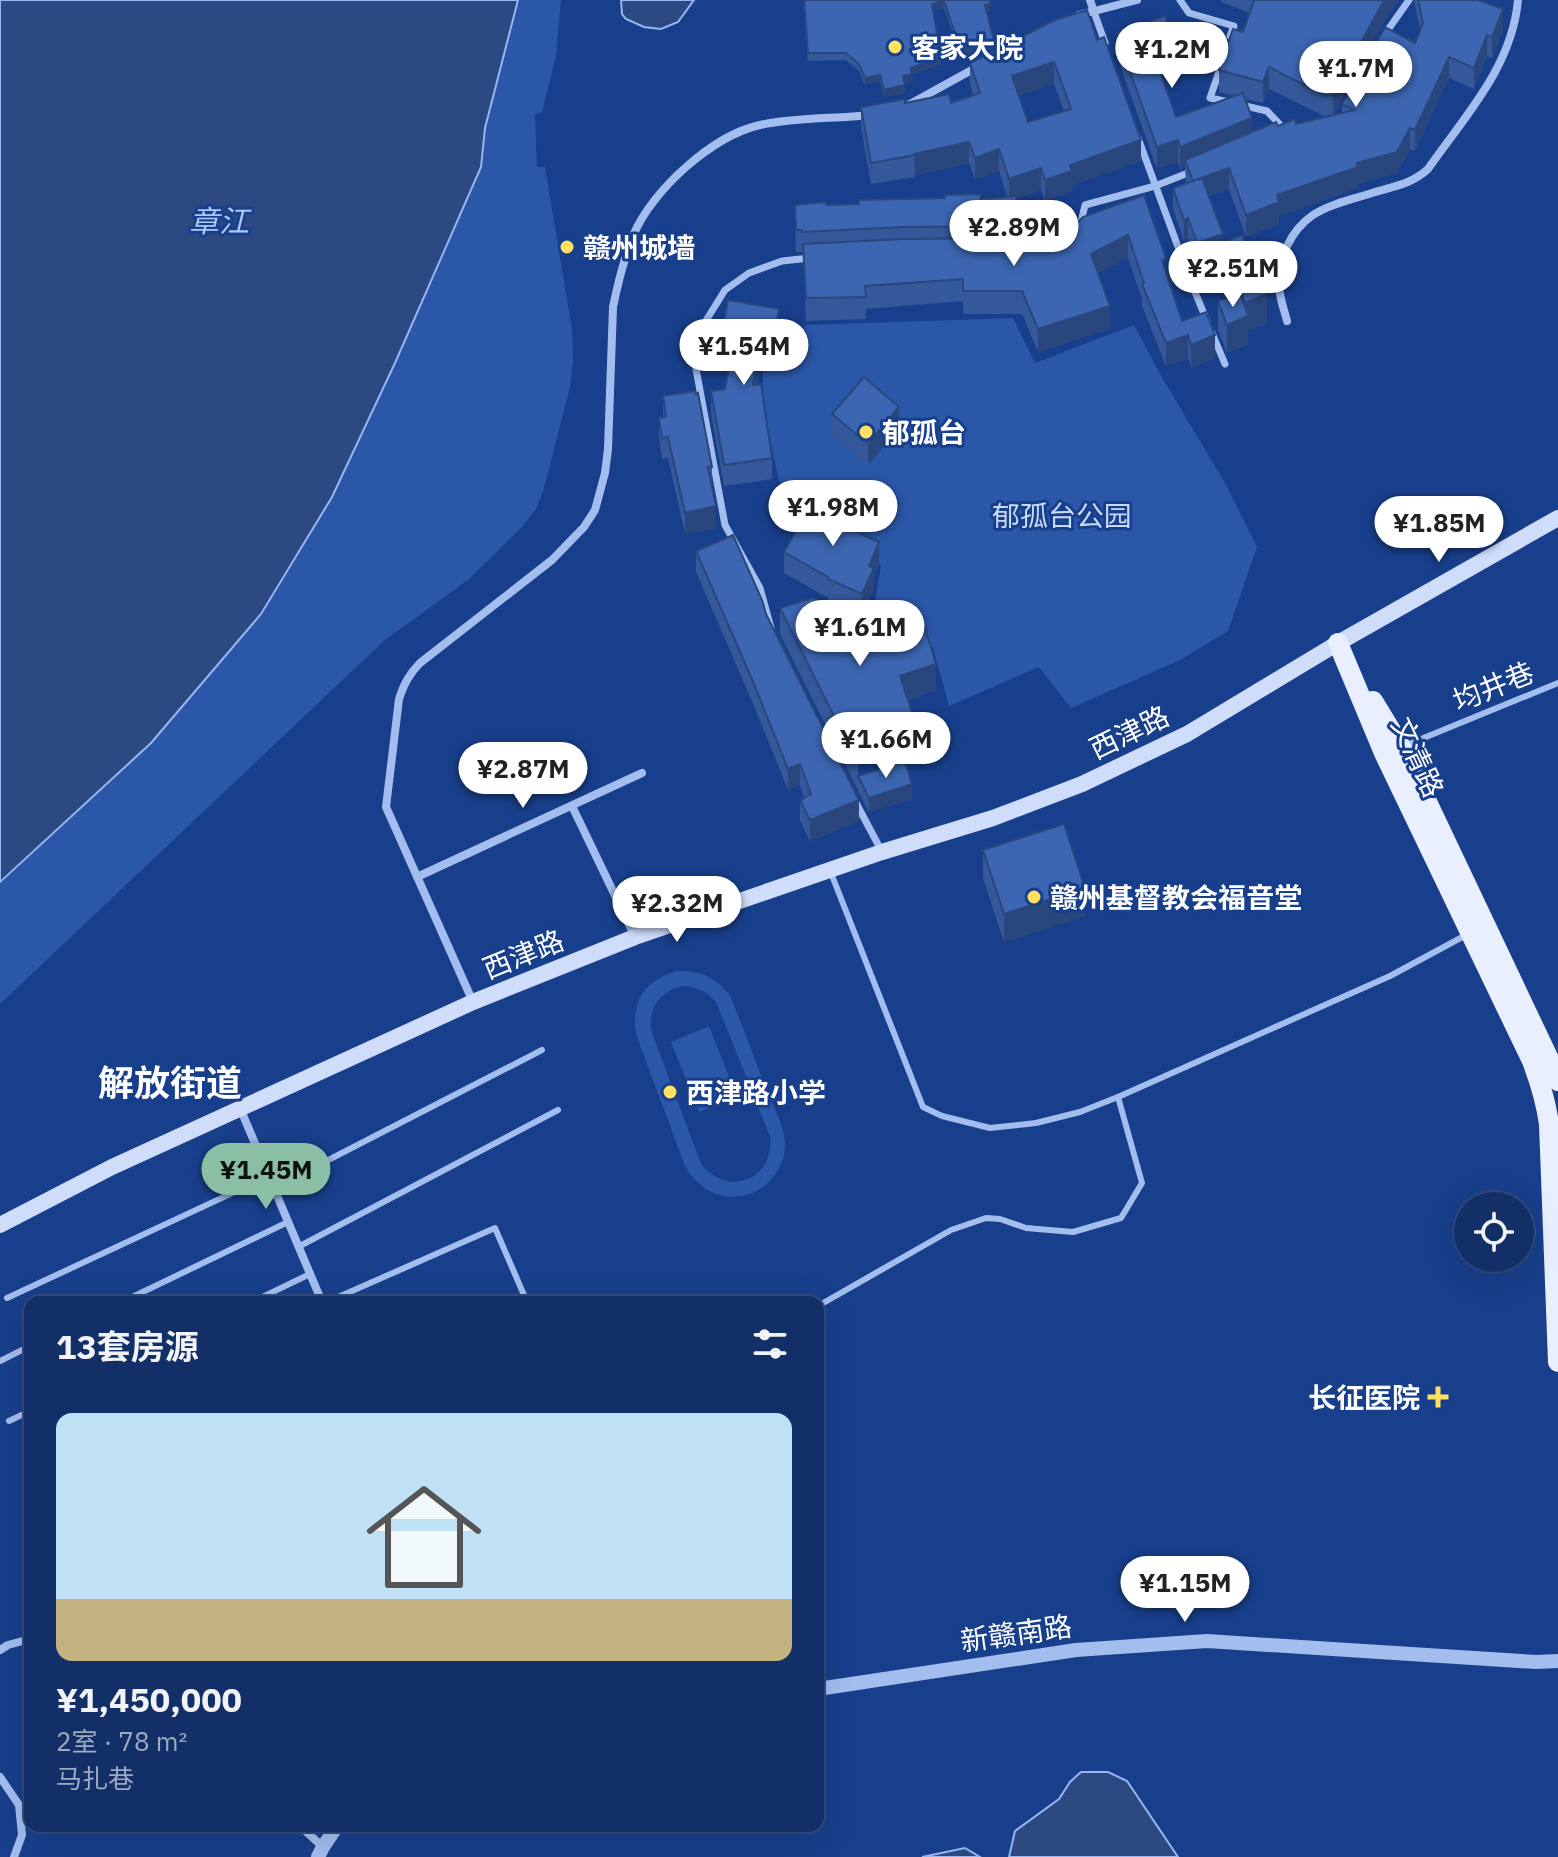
<!DOCTYPE html>
<html lang="zh">
<meta charset="utf-8">
<style>
body{margin:0;font-family:"IBM Plex Sans","Noto Sans SC",sans-serif;background:#1f3b71;color:#f1f3f6;height:100vh;display:flex;flex-direction:column;font-size:30px;white-space:nowrap}
*{box-sizing:border-box;margin:0}
p{font-size:26px;color:#9ca9c0}
.icon{flex:none;width:44px;height:44px;fill:none;stroke:currentColor;stroke-width:2;stroke-linecap:round;stroke-linejoin:round}
.map{position:relative;flex:1;overflow:hidden}
.drawer{position:absolute;left:24px;top:1296px;width:800px;height:536px;display:flex;flex-direction:column;background:#122f68;border-radius:16px;box-shadow:0 8px 32px #0002,0 0 0 2px #314a7c}
.drawer>*{flex:none}
.controls{position:absolute;left:1454px;top:1192px;display:grid;gap:16px}
.controls a{display:grid;place-items:center;width:80px;height:80px;border-radius:50%;background:#122f68;box-shadow:0 8px 32px #0002,0 0 0 2px #314a7c;font-size:40px}
.price{position:absolute;translate:-50% -68px;padding:0 18px;border-radius:28px;background:#fff;color:#222;font-size:26px;line-height:52px;filter:drop-shadow(0 2px 4px #0008)}
.price::after{content:'';position:absolute;left:50%;top:48px;width:24px;height:18px;margin-left:-12px;background:inherit;clip-path:polygon(0 0,100% 0,50% 100%)}
.price.active{background:#8abfa5;color:#111}
ul{padding:0;list-style:none}
li{display:grid;align-content:center;gap:16px;height:424px;padding:0 32px}
li span{display:grid;place-items:center;height:248px;border-radius:16px;color:#555}
li>.icon{margin-inline-start:auto}
span .icon{width:144px;height:144px;fill:#fffc;stroke-width:1}
li b{font-size:34px}
h2{display:flex;justify-content:space-between;align-items:center;height:96px;padding:0 32px;font-size:34px}
.map>svg:first-child{display:block}
.green{fill:#2b57a9;fill-rule:evenodd}
.water{fill:#2c4981;stroke:#94b6f1;stroke-width:2}
.lines{fill:none;stroke-linecap:round;stroke-linejoin:round}
.service{stroke:#a2bdee;stroke-width:6}
.pedestrian{stroke:#a2bdee;stroke-width:7}
.minor{stroke:#a2bdee;stroke-width:8}
.tertiary{stroke:#a2bdee;stroke-width:14}
.secondary{stroke:#cfddfa;stroke-width:16}
.primary{stroke:#e9efff;stroke-width:20}
.wall{fill:#345899;fill-rule:evenodd}
.shaded-wall{fill:#2a477d}
.building{fill:#3c66b2;stroke:#2a477d;stroke-width:2;fill-rule:evenodd}
.poi-dot{fill:#ffe05f;stroke:#183f8b;stroke-width:3}
.labels{text-anchor:middle;dominant-baseline:central;stroke-width:6;stroke-linejoin:round;paint-order:stroke}
.poi-label{font-size:28px;font-weight:bold;fill:#fff;stroke:#183f8b;text-anchor:start}
.park-label{font-size:28px;fill:#c8dafa;stroke:#183f8b}
.street-label{font-size:28px;fill:#fff;stroke:#183f8b}
.water-label{font-size:30px;font-style:italic;fill:#aec8f5;stroke:#183f8b}
.district-label{font-size:36px;font-weight:bold;fill:#fff;stroke:#183f8b}
</style>
<div class="map">
<svg width="1558" height="1857" viewBox="0 0 1558 1857">
<rect width="100%" height="100%" fill="#183f8b"/>
<g class="green">
<path d="M518 0H561L556 56 542 112 535 114 537 167H545L572 329 573 360 570 387 544 488 536 509 522 527 468 580 385 640 0 1004V882L151 743 261 614 332 497 395 363 481 167 485 128Z"/>
<path d="M1013 318 1035 363 1134 325 1160 374 1225 483 1257 547 1228 631 1180 660 1071 708 1039 667 949 706 933 647 868 642 881 566 810 516 779 481 763 405V369L806 325Z"/>
<path d="M677 971C700 970 715 977 730 995 743 1027 755 1060 768 1093 774 1109 785 1127 785 1145 785 1172 762 1196 734 1197 712 1197 696 1185 685 1166L636 1034C631 1001 645 980 677 971ZM681 986C696 986 706 991 716 1002L770 1136C775 1180 728 1198 701 1164L651 1030C649 1007 659 993 681 986Z"/>
<path d="M709 1026 737 1097 699 1112 671 1042Z"/>
</g>
<g class="water">
<path d="M0 0H518L485 128 481 167 395 363 332 497 261 614 151 743 0 882Z"/>
<path d="M621 0H694L678 22 661 29 644 27 626 19 622 14Z"/>
<path d="M1081 1772H1108L1127 1781 1178 1857H1009L1015 1831 1059 1799 1070 1782Z"/>
<path d="M965 1848 980 1857H922Z"/>
</g>
<g class="lines">
<g class="service">
<path d="M1404 746 1558 683"/>
<path d="M831 873 923 1107 942 1116 990 1128 1036 1123 1080 1112 1118 1097 1390 976 1468 934"/>
<path d="M274 1188 542 1050"/>
<path d="M298 1247 558 1110"/>
<path d="M7 1298 269 1176"/>
<path d="M122 1302 288 1222"/>
<path d="M252 1302 310 1274"/>
<path d="M327 1302 495 1228 527 1302"/>
<path d="M818 1306 951 1230 986 1218 1000 1219 1026 1228 1073 1232 1121 1218 1142 1183 1118 1097"/>
<path d="M0 1361 30 1346"/>
<path d="M9 1421 30 1411"/>
</g>
<g class="pedestrian">
<path d="M1180 0 1189 13 1234 26 1230 36"/>
<path d="M1094 12 1105 43"/>
<path d="M1385 34 1409 0"/>
<path d="M1222 63 1210 98 1229 102"/>
<path d="M1241 105 1267 111 1284 129"/>
<path d="M1138 138 1192 285 1207 321"/>
<path d="M1080 226 1085 205 1155 186 1193 171"/>
<path d="M1212 333 1225 364"/>
<path d="M771 628 760 588 725 525 696 369 702 327 725 290 749 273 782 261 810 258"/>
<path d="M855 801 881 850"/>
</g>
<g class="minor">
<path d="M1090 0 1094 12"/>
<path d="M1079 15 1137 0"/>
<path d="M910 104 979 66"/>
<path d="M1287 321C1284 309 1279 297 1279 284 1278 258 1291 230 1313 215 1330 204 1353 199 1372 193 1394 186 1410 185 1428 169 1465 116 1512 67 1518 0"/>
<path d="M572 806 635 937"/>
<path d="M417 877 642 773"/>
<path d="M473 1002 386 807 399 699C404 684 409 674 420 663L552 560 584 527 595 510 605 473 608 449 613 307C618 283 624 258 633 236 651 191 713 135 760 125 796 117 834 119 870 115"/>
<path d="M240 1108 322 1302"/>
<path d="M0 1650 8 1645 30 1639"/>
<path d="M0 1777 19 1805 22 1835 14 1857"/>
<path d="M300 1826 323 1847"/>
</g>
<g class="tertiary">
<path d="M818 1689 1076 1650 1207 1641 1536 1662 1558 1661"/>
<path d="M318 1857 323 1847 337 1826"/>
</g>
<path class="secondary" d="M0 1225 112 1167 473 1002 635 937 882 852 993 818 1082 784 1187 734 1338 643 1558 518"/>
<g class="primary">
<path d="M1338 643 1384 753 1532 1061C1540 1082 1546 1102 1549 1124L1558 1362"/>
<path d="M1373 701 1401 747 1556 1074 1558 1081"/>
</g>
</g>
<g class="wall">
<path d="M803 0H990L991 10 986 12 994 48 961 58 944 8 933 11 941 64 912 74V81L904 83 905 93 884 97 880 82 865 85 859 71 846 60 808 61Z"/>
<path d="M1221 0H1399L1383 23 1333 116 1342 113V104L1415 43 1420 30 1414 0H1478L1503 30 1492 58 1487 56 1474 89 1449 78 1415 151 1410 149 1397 173 1358 184V188L1279 216V224L1246 237 1229 189 1209 196 1223 242 1267 323 1248 330V344L1227 353 1218 330V301L1231 296 1221 271V255L1197 264 1188 239 1184 241 1173 209V188L1186 184 1185 167 1180 169 1178 161 1157 169 1116 54V33L1175 67 1161 72 1176 117 1235 96 1219 92V70L1243 32 1250 13 1221 2ZM1269 89 1326 117 1296 124 1278 126 1252 132 1245 99 1263 103Z"/>
<path d="M1055 20 1141 161 1072 185V192L1045 201 1041 190 1017 198 1023 234 1079 221 1144 195 1166 271 1182 321 1215 358 1191 368 1188 358 1166 366 1142 306V299L1128 258 1098 273 1110 329 1038 352 1022 314H963V301L866 309V319L806 321 803 253 802 252H796L795 205H826L1007 197 999 171 975 179 969 163 915 175V177L871 184 861 128V107L905 103H951L973 96 970 84V63ZM1054 84 1064 111 1028 122 1019 95Z"/>
<path d="M723 326 779 331 775 353 763 350 757 384 772 458V479L724 486 711 413V391L725 389 733 349 723 347Z"/>
<path d="M663 396 712 467V483L716 528 685 534 668 458 662 459 659 439V418L663 417Z"/>
<path d="M832 414 899 428 868 465 832 435Z"/>
<path d="M797 522 850 529 879 563 874 576V589L862 615 828 600V598L784 573V552L797 529Z"/>
<path d="M696 551 766 614 859 821 810 841 800 821V800L804 798 800 785 788 790 754 706 696 572Z"/>
<path d="M780 608 833 640 889 637 936 690 908 700 919 760 906 764 912 799 869 812 858 791V776L902 762 895 740 856 752 858 764V790L780 634Z"/>
<path d="M983 850 1085 916 1004 942 983 878Z"/>
</g>
<g class="shaded-wall">
<path d="M1384 0H1399L1383 23 1333 116V95Z"/>
<path d="M944 1V8L932 11V4Z"/>
<path d="M991 3V10L985 12V5Z"/>
<path d="M1503 9V30L1492 58V37Z"/>
<path d="M1487 35V56L1474 89V68Z"/>
<path d="M994 41V48L961 58V51Z"/>
<path d="M1175 46V67L1154 74V53Z"/>
<path d="M941 57V64L912 74V81L903 84V76L911 68Z"/>
<path d="M1449 57V78L1415 151V130Z"/>
<path d="M1054 62V84L1012 97V76Z"/>
<path d="M1269 67V89L1263 103V82Z"/>
<path d="M880 75V82L865 85V78Z"/>
<path d="M905 85V93L884 97V90Z"/>
<path d="M1252 118V139L1185 160V167L1180 169V147Z"/>
<path d="M1410 128V149L1397 173 1358 184V188L1279 216V224L1246 237V215L1277 195 1357 163Z"/>
<path d="M1141 140V161L1072 185V192L1045 201V180L1070 165Z"/>
<path d="M1178 140V161L1157 169V147Z"/>
<path d="M969 142V163L915 175 914 154Z"/>
<path d="M999 149V171L975 179V158Z"/>
<path d="M1041 168V190L1009 201V179Z"/>
<path d="M1229 168V189L1193 202V181Z"/>
<path d="M1188 218V239L1184 241V220Z"/>
<path d="M1023 222V244L1008 248V226Z"/>
<path d="M1223 234V247L1221 243V255L1197 264V243Z"/>
<path d="M1128 235V258L1091 277V254Z"/>
<path d="M1267 294V323L1248 330V344L1227 353V325L1245 317V303Z"/>
<path d="M1110 306V329L1038 352V329Z"/>
<path d="M779 309V331L775 353V331Z"/>
<path d="M763 329V350L753 406V385Z"/>
<path d="M1188 335V358L1166 366V343Z"/>
<path d="M1215 335V358L1191 368V345Z"/>
<path d="M899 407V428L868 465V444Z"/>
<path d="M716 506V528L685 534V513Z"/>
<path d="M879 542V563L874 576V589L862 615V594L869 566Z"/>
<path d="M936 664V690L900 702V676Z"/>
<path d="M895 714V740L853 753 851 727Z"/>
<path d="M919 734V760L903 765V739Z"/>
<path d="M800 764V785L788 790V769Z"/>
<path d="M912 784V799L869 812V798Z"/>
<path d="M859 800V821L810 841V820Z"/>
<path d="M1085 888V916L1004 942V914Z"/>
</g>
<g class="building">
<path d="M804 0H990L991 3 985 5 994 41 961 51 944 1 932 4 941 57 911 68 912 74 903 76 905 85 884 90 880 75 865 78 859 64 846 53H808Z"/>
<path d="M1254 0H1384L1333 95 1326 96 1269 67 1263 82 1219 70 1233 29 1243 32Z"/>
<path d="M1418 0H1478L1503 9 1492 37 1487 35 1474 68 1449 57 1415 130 1410 128 1397 152 1357 163 1358 167 1277 195 1279 202 1246 215 1229 168 1193 181 1185 160 1276 122 1278 126 1295 119 1296 124 1355 110 1342 104 1385 27 1415 43 1423 23Z"/>
<path d="M1087 10 1097 40 1104 37 1141 140 1070 165 1072 171 1045 180 1041 168 1009 179 999 149 975 158 969 142 914 154 915 155 871 163 861 107 905 99V103L949 94 951 103 980 93 970 63 1055 20ZM1054 62 1071 109 1028 122 1012 76Z"/>
<path d="M1165 16 1175 46 1154 53 1176 117 1243 93 1252 118 1180 147 1178 140 1157 147 1116 33Z"/>
<path d="M1202 178 1223 234 1197 243 1188 218 1184 220 1173 188Z"/>
<path d="M981 194V199L1016 196 1023 222 1008 226 904 227 802 232V230H796L795 205 826 202V205L859 204V200L945 198V195Z"/>
<path d="M1144 195 1166 258 1162 260 1182 321 1206 312 1215 335 1191 345 1188 335 1166 343 1142 284 1144 283 1128 235 1091 254 1110 306 1038 329 1022 291H963V279L865 286 866 297 806 298 803 244 904 239 1010 238 1079 221 1083 217Z"/>
<path d="M1242 235 1267 294 1245 303 1221 243Z"/>
<path d="M1240 293 1248 316 1227 325 1218 301Z"/>
<path d="M728 300 779 309 775 331 763 329 753 385 761 384 772 458 724 465 711 391 725 389 736 329 723 326Z"/>
<path d="M864 377 899 407 868 444 832 414Z"/>
<path d="M695 391 696 394 698 393 712 467H708L716 506 685 513 668 437 662 438 659 418 666 416 663 396Z"/>
<path d="M809 501 850 524 848 528 879 542 869 566 874 568 862 594 828 579V577L784 552 800 524 797 522Z"/>
<path d="M733 535 762 600 766 614 859 800 810 820 800 800 811 794 800 764 788 769 754 684 696 551Z"/>
<path d="M815 597 833 640 884 622 889 637 924 626 936 664 900 676 919 734 903 739 895 714 851 727 858 764 780 608Z"/>
<path d="M905 761 912 784 869 798 858 776Z"/>
<path d="M1064 824 1085 888 1004 914 983 850Z"/>
</g>
<g class="poi-dot">
<circle cx="895" cy="47" r="8"/>
<circle cx="567" cy="247" r="8"/>
<circle cx="866" cy="432" r="8"/>
<circle cx="1034" cy="897" r="8"/>
<circle cx="670" cy="1092" r="8"/>
<path d="M1434 1385h8v8h8v8h-8v8h-8v-8h-8v-8h8z"/>
</g>
<g class="labels">
<g class="poi-label">
<text x="911" y="47">客家大院</text>
<text x="583" y="247">赣州城墙</text>
<text x="882" y="432">郁孤台</text>
<text x="1050" y="897">赣州基督教会福音堂</text>
<text x="686" y="1092">西津路小学</text>
<text x="1420" y="1397" text-anchor="end">长征医院</text>
</g>
<g class="park-label">
<text x="1062" y="515">郁孤台公园</text>
</g>
<g class="street-label">
<text transform="translate(1493 686) rotate(-22)">均井巷</text>
<text transform="translate(1129 732) rotate(-26)">西津路</text>
<text transform="translate(1418 757) rotate(65)">文清路</text>
<text transform="translate(523 954) rotate(-22)">西津路</text>
<text transform="translate(1016 1633) rotate(-8)">新赣南路</text>
</g>
<g class="water-label">
<text x="219" y="220">章江</text>
</g>
<g class="district-label">
<text x="170" y="1082">解放街道</text>
</g>
</g>
</svg>
<div class="controls">
<a><svg class="icon" aria-label="locate" viewBox="0 0 24 24"><circle cx="12" cy="12" r="6"/><path d="M12 2v4M12 18v4M2 12h4M18 12h4"/></svg></a>
</div>
<b class="price" style="left:1172px;top:90px">¥1.2M</b>
<b class="price" style="left:1356px;top:109px">¥1.7M</b>
<b class="price" style="left:1014px;top:268px">¥2.89M</b>
<b class="price" style="left:1233px;top:309px">¥2.51M</b>
<b class="price" style="left:744px;top:387px">¥1.54M</b>
<b class="price" style="left:833px;top:548px">¥1.98M</b>
<b class="price" style="left:1439px;top:564px">¥1.85M</b>
<b class="price" style="left:860px;top:668px">¥1.61M</b>
<b class="price" style="left:886px;top:780px">¥1.66M</b>
<b class="price" style="left:523px;top:810px">¥2.87M</b>
<b class="price" style="left:677px;top:944px">¥2.32M</b>
<b class="price active" style="left:266px;top:1211px">¥1.45M</b>
<b class="price" style="left:1185px;top:1624px">¥1.15M</b>
<section class="drawer">
<h2>13套房源<svg class="icon" aria-label="filters" viewBox="0 0 24 24"><path d="M4 7h16M4 17h16"/><circle cx="9" cy="7" r="2"/><circle cx="15" cy="17" r="2"/></svg></h2>
<ul>
<li><span style="background:linear-gradient(#bfe0f5 75%,#c2b280 0)"><svg class="icon" aria-label="home" viewBox="0 0 24 24"><path d="M3 11l9-7 9 7M6 9v11h12V9"/></svg></span><div><b>¥1,450,000</b><p>2室 · 78 m²</p><p>马扎巷</p></div></li>
</ul>
</section>
</div>
